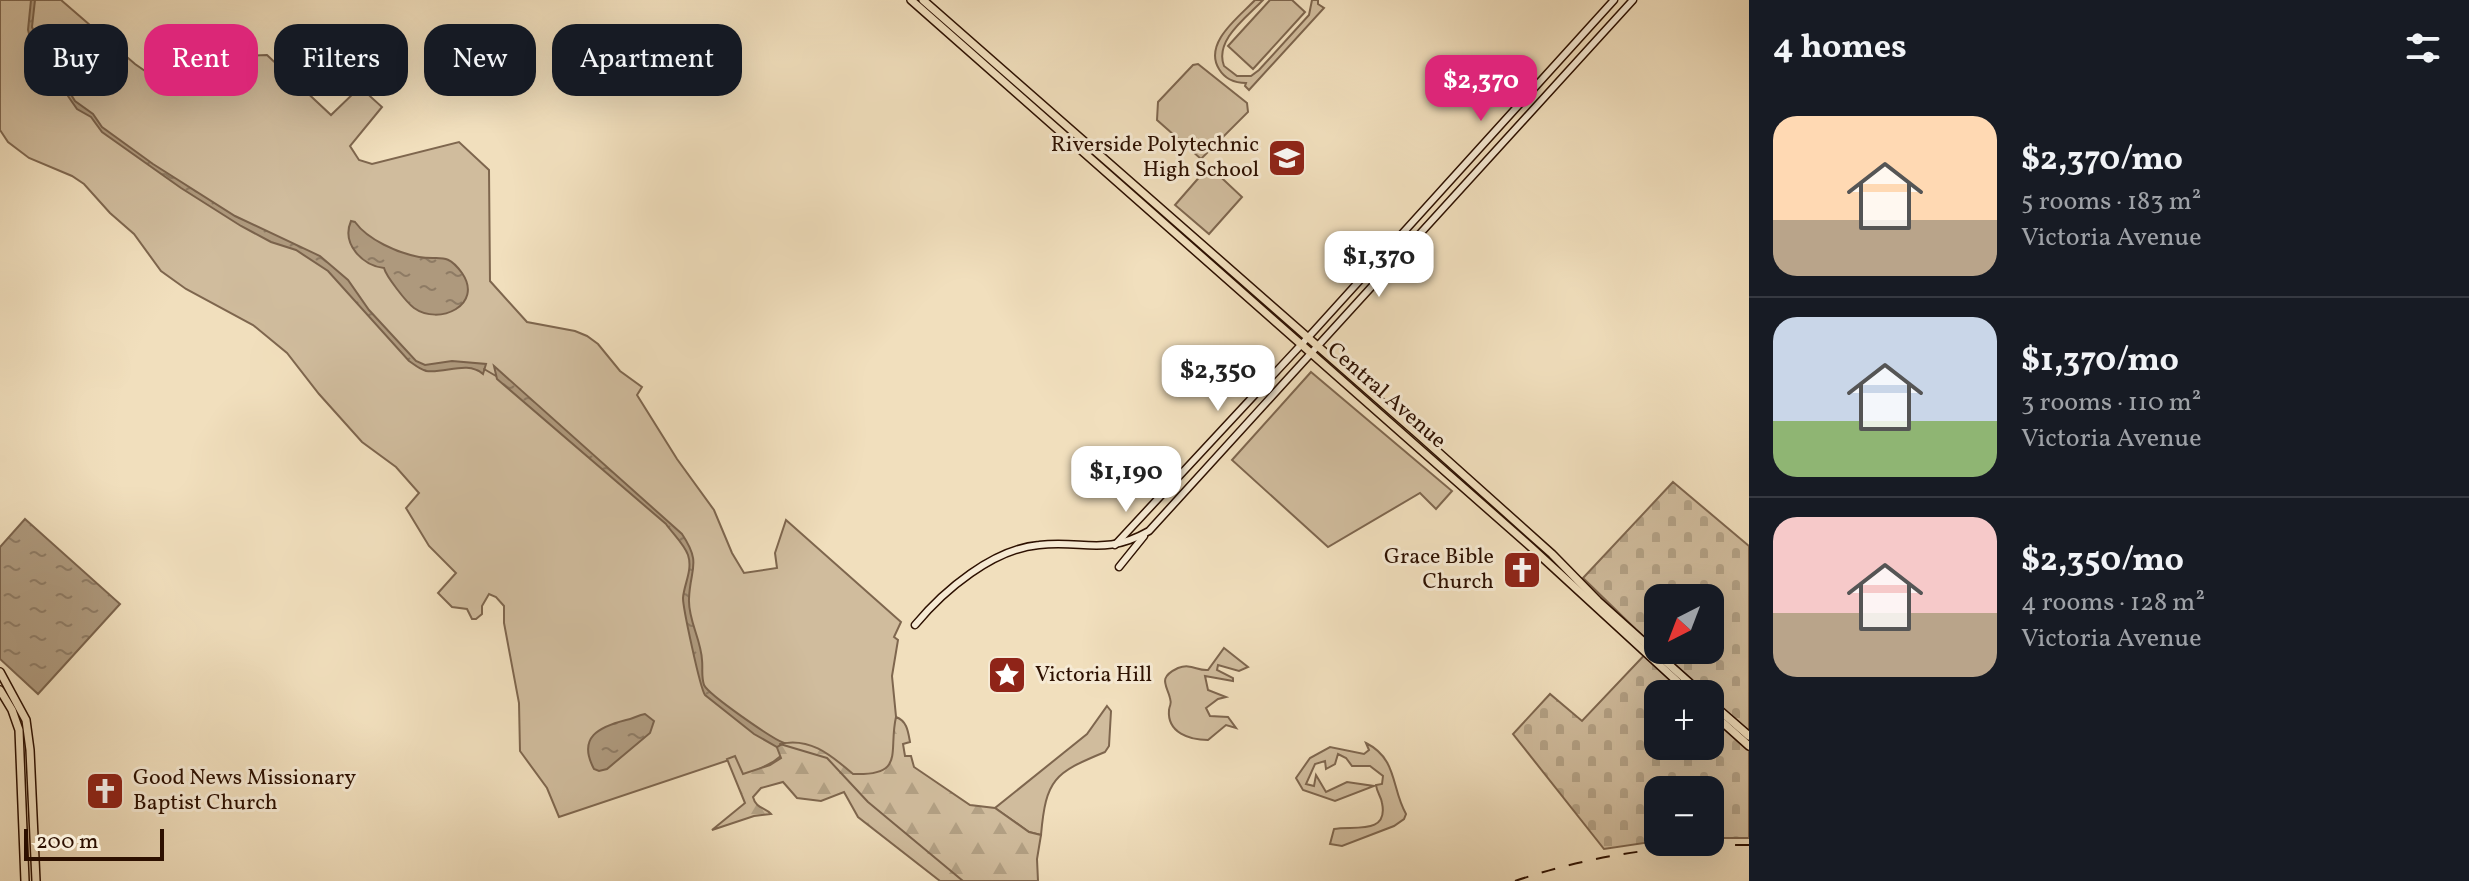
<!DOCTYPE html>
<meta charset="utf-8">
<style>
body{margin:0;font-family:Vollkorn,serif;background:#20242c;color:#f1f3f6;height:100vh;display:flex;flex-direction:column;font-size:30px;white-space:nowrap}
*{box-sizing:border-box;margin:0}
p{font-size:26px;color:#9ea1a6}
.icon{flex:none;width:44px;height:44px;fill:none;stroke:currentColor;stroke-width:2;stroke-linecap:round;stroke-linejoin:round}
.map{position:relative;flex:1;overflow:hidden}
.panel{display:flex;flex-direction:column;background:#171b24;width:720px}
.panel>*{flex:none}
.hud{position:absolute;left:24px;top:24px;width:760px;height:72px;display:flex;gap:16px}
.needle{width:52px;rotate:222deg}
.buttons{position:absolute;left:1644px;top:584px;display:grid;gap:16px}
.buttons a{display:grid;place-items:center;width:80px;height:80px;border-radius:16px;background:#171b24;box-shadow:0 8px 32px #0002;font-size:40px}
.scale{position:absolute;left:24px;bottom:20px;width:140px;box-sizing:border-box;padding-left:8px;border:4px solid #2d1000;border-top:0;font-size:22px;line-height:28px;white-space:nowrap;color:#2d1000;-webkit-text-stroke:6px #f6ead4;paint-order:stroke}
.price{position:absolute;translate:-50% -68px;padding:0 18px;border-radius:16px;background:#fff;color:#222;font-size:26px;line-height:52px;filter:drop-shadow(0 2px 4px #0008)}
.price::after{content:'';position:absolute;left:50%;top:48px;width:24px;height:18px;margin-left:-12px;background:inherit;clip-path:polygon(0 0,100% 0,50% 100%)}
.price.active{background:#db2777;color:#fff}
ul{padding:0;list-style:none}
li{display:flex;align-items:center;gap:24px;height:200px;padding:0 24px}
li+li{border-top:2px solid #363941}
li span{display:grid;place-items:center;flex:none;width:224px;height:160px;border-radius:24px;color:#555}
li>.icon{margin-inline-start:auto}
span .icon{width:96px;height:96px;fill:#fffc;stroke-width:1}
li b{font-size:34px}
h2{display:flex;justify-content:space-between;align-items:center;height:96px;padding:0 24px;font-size:34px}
.tag{padding:0 28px;border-radius:24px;background:#171b24;box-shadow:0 8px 32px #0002;font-size:28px;line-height:72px}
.tag.active{background:#db2777;color:#fff}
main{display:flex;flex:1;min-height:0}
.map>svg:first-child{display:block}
.grass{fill:#d0bc9d;stroke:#7e664e;stroke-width:2}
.forest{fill:url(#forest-firs);stroke:#7e664e;stroke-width:2}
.cemetery{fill:url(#cemetery-stones);stroke:#7e664e;stroke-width:2;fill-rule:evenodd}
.water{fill:url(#water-ripples);stroke:#7a624b;stroke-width:2}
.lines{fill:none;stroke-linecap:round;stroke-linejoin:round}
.stream{stroke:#7a624b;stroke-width:2}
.secondary-casing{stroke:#2d1000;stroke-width:9}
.primary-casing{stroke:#2d1000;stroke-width:10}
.secondary{stroke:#f6ead4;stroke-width:6}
.primary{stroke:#f1dfbd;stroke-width:7}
.rail{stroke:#2d1000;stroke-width:2;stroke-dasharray:14 14;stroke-linecap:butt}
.labels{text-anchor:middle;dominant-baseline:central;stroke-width:6;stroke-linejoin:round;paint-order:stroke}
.poi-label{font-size:22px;fill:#2d1000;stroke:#f6ead4;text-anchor:end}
.street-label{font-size:22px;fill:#2d1000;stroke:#f6ead4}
</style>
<main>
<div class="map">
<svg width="1749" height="881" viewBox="0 0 1749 881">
<defs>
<pattern id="forest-firs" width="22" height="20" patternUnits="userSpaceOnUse" patternTransform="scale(2)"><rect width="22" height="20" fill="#d0bc9d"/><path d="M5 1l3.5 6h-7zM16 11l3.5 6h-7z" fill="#b3a185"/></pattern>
<pattern id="cemetery-stones" width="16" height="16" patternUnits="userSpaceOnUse" patternTransform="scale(2)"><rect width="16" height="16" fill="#d0bc9d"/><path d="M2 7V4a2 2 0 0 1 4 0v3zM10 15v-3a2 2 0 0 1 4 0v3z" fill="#b3a185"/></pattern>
<pattern id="water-ripples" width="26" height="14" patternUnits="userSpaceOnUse" patternTransform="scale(2)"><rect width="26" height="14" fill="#ae997d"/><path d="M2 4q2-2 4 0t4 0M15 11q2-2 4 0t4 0" fill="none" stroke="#8e7b64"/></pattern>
</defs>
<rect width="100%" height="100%" fill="#f1dfbd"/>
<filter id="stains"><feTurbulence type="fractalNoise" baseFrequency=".0025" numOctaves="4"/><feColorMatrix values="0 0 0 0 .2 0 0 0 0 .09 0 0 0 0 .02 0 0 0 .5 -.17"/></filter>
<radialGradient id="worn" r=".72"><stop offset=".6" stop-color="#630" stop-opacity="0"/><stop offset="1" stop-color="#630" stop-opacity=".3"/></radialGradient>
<g class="grass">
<path d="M0 0H61L135 64 158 80 179 82 234 56 267 55 331 115 360 87 382 107 350 146 359 160 372 164 459 142 489 170 490 281 527 322 575 331 587 336 598 344 620 371 642 387 637 395 677 459 714 510 732 553 744 573 777 568 775 553 786 520 901 622 894 637 898 640 892 676 902 777 873 814 791 748 773 762 737 780 729 760 559 817 547 788 520 751 519 703 504 623V606L496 597 489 594 482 606V614L476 619H472L467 609 452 607 438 593 456 573 429 546 406 508 419 493 396 467 362 442 319 394 287 353 253 325 186 289 161 271 134 234 110 213 84 184 72 176 29 158 8 142 0 130Z"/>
<path d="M1255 0H1263C1247 17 1214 40 1224 66L1237 76H1251L1259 70 1309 15 1312 0H1318V4L1324 8 1249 90 1245 86 1246 83C1235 83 1225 79 1219 69 1203 43 1239 17 1255 0Z"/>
<path d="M1270 0H1292L1305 12 1253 69 1228 46Z"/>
<path d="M1198 64 1247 103 1248 112 1201 159 1157 120 1158 102 1193 65Z"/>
<path d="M1209 166 1242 197 1209 234 1175 205Z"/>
<path d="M1311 372 1452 491 1436 509 1420 493 1328 547 1232 460Z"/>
<path d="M1224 648 1248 667 1239 671 1218 665 1217 670 1233 678V681L1205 676 1208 690 1226 697 1218 699 1206 708 1210 716 1228 717 1236 728 1226 725 1208 740C1190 740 1167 733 1169 710 1170 703 1172 705 1170 698 1167 685 1157 678 1178 668 1191 663 1197 671 1208 670Z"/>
<path d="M1107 706 1111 711 1109 746 1105 752C1054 773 1046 779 1041 835L1029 832 995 808 1087 734Z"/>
<path d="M1366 743C1398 759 1391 788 1406 814L1404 819 1394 826 1342 846 1330 844 1334 829C1351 825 1389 836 1382 803 1381 796 1377 793 1376 785L1382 784 1383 776 1370 766H1352L1346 758 1338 754 1335 764 1326 769 1325 761 1315 764 1306 784 1314 786 1316 775 1326 792 1347 782 1374 786 1335 801 1303 790 1296 778 1310 758 1330 747 1364 754 1369 750Z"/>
</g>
<path class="forest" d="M896 717C907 721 908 731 910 742L903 744 905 756H911L914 767 970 805 995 808 1029 832 1041 835 1037 859 1038 881H940L858 817 844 792 821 801 797 798 783 782 761 788 753 797C756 809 765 807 771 814L754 816 712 830 745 803 727 759 735 756 743 774 770 765 781 758 776 745C809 735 832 756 853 774 906 776 888 752 896 717Z"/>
<path class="cemetery" d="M1673 482 1749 546V838H1710V790H1658V841L1604 849 1513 734 1550 694 1582 721 1653 646 1583 578ZM1658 598H1710V650H1658ZM1658 694H1710V746H1658Z"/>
<g class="water">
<path d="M31 0H35L32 27 37 39 75 101 93 114 102 127 153 164 235 216 320 256 348 280 369 310 416 361 425 365 452 361 486 364 483 374C467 360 445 374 426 371 419 369 415 365 409 361L328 271 296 250 271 242 241 226 181 188 102 132 91 117 77 109 70 99 31 41 28 30Z"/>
<path d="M351 221 355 222C368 240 398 253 419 257 440 261 446 251 462 273 484 305 439 326 414 308 406 302 386 276 384 268 363 266 341 244 351 221Z"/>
<path d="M494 366 682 534C702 564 690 568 689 599 688 620 701 639 702 660 703 668 701 676 704 685 709 695 771 738 784 743L777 747 754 734 705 695C700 688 683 608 683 598 684 584 693 570 688 555 684 544 673 534 666 524L497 379Z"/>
<path d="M25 519 120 604 38 694 0 659V547Z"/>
<path d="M645 714 654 721 650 733 607 769 599 771 594 769C577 737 599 727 626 720 633 719 638 715 645 714Z"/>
</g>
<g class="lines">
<g class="stream">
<path d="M484 369 496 376"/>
<path d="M780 744 827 758 868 802 963 881"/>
</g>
<defs>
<g id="secondary">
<path d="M1115 545 1313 332 1614 0"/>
<path d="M1119 567 1144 536"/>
<path d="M915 625C944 590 993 549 1039 545 1084 540 1105 556 1149 531L1633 0"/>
</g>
<g id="primary">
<path d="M911 0 1532 548 1691 694"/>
<path d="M923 0 1419 435 1552 554 1598 601 1702 694"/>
<path d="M0 672 26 720 30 750 36 881"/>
<path d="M0 690 12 710 19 730 25 881"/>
<path d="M1710 702 1749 736"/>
<path d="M1710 711 1749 746"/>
</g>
</defs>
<use href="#secondary" class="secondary-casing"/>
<use href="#primary" class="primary-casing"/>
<use href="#secondary" class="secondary"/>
<use href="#primary" class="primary"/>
<path class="rail" d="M1515 881C1591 855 1669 844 1749 845"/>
</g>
<defs>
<symbol id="school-square" viewBox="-11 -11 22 22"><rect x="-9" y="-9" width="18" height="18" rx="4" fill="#8f2418" stroke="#f6ead4"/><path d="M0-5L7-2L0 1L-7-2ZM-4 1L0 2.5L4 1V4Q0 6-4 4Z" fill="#fff"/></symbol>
<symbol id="church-square" viewBox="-11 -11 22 22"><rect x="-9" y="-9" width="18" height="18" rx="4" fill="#8f2418" stroke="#f6ead4"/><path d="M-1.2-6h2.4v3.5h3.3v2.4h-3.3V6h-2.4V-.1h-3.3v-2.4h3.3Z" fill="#fff"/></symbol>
<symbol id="sight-square" viewBox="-11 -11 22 22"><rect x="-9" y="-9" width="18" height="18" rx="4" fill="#8f2418" stroke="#f6ead4"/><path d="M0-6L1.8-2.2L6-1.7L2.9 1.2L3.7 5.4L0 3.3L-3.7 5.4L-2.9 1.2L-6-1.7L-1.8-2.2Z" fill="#fff"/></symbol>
</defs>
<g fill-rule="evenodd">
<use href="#school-square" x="1265" y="136" width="44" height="44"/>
<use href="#church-square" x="1500" y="548" width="44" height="44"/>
<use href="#sight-square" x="985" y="653" width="44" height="44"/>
<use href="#church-square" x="83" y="769" width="44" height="44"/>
</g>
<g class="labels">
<g class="poi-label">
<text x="1259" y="145">Riverside Polytechnic<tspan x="1259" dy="25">High School</tspan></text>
<text x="1494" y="557">Grace Bible<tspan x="1494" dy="25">Church</tspan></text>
<text x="1035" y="675" text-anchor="start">Victoria Hill</text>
<text x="133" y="778" text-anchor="start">Good News Missionary<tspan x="133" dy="25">Baptist Church</tspan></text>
</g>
<g class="street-label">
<text transform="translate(1386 396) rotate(41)">Central Avenue</text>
</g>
</g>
<rect width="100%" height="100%" filter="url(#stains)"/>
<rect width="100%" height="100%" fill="url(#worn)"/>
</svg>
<div class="buttons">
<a><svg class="needle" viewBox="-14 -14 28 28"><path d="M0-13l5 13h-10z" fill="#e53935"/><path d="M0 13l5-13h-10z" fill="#9ea1a6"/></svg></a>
<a>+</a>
<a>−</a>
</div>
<div class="scale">200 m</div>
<b class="price active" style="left:1481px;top:123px">$2,370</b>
<b class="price" style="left:1379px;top:299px">$1,370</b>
<b class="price" style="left:1218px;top:413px">$2,350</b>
<b class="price" style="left:1126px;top:514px">$1,190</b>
<div class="hud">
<a class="tag">Buy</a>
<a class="tag active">Rent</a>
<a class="tag">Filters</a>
<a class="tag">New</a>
<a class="tag">Apartment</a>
</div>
</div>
<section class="panel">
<h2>4 homes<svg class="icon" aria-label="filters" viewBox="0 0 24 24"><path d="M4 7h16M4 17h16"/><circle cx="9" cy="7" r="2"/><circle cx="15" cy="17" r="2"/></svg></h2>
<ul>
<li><span style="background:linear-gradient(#ffd9b3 65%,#b9a48a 0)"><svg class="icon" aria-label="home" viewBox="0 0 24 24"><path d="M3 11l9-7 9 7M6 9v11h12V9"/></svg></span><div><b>$2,370/mo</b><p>5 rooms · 183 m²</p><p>Victoria Avenue</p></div></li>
<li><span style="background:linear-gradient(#c9d6e8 65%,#8fb573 0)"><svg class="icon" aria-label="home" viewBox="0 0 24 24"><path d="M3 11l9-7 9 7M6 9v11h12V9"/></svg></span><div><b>$1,370/mo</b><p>3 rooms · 110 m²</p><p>Victoria Avenue</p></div></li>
<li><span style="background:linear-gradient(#f6c9c9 60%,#b9a48a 0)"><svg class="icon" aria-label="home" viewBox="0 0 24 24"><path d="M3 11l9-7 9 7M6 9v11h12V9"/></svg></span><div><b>$2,350/mo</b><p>4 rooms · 128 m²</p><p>Victoria Avenue</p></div></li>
</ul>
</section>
</main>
